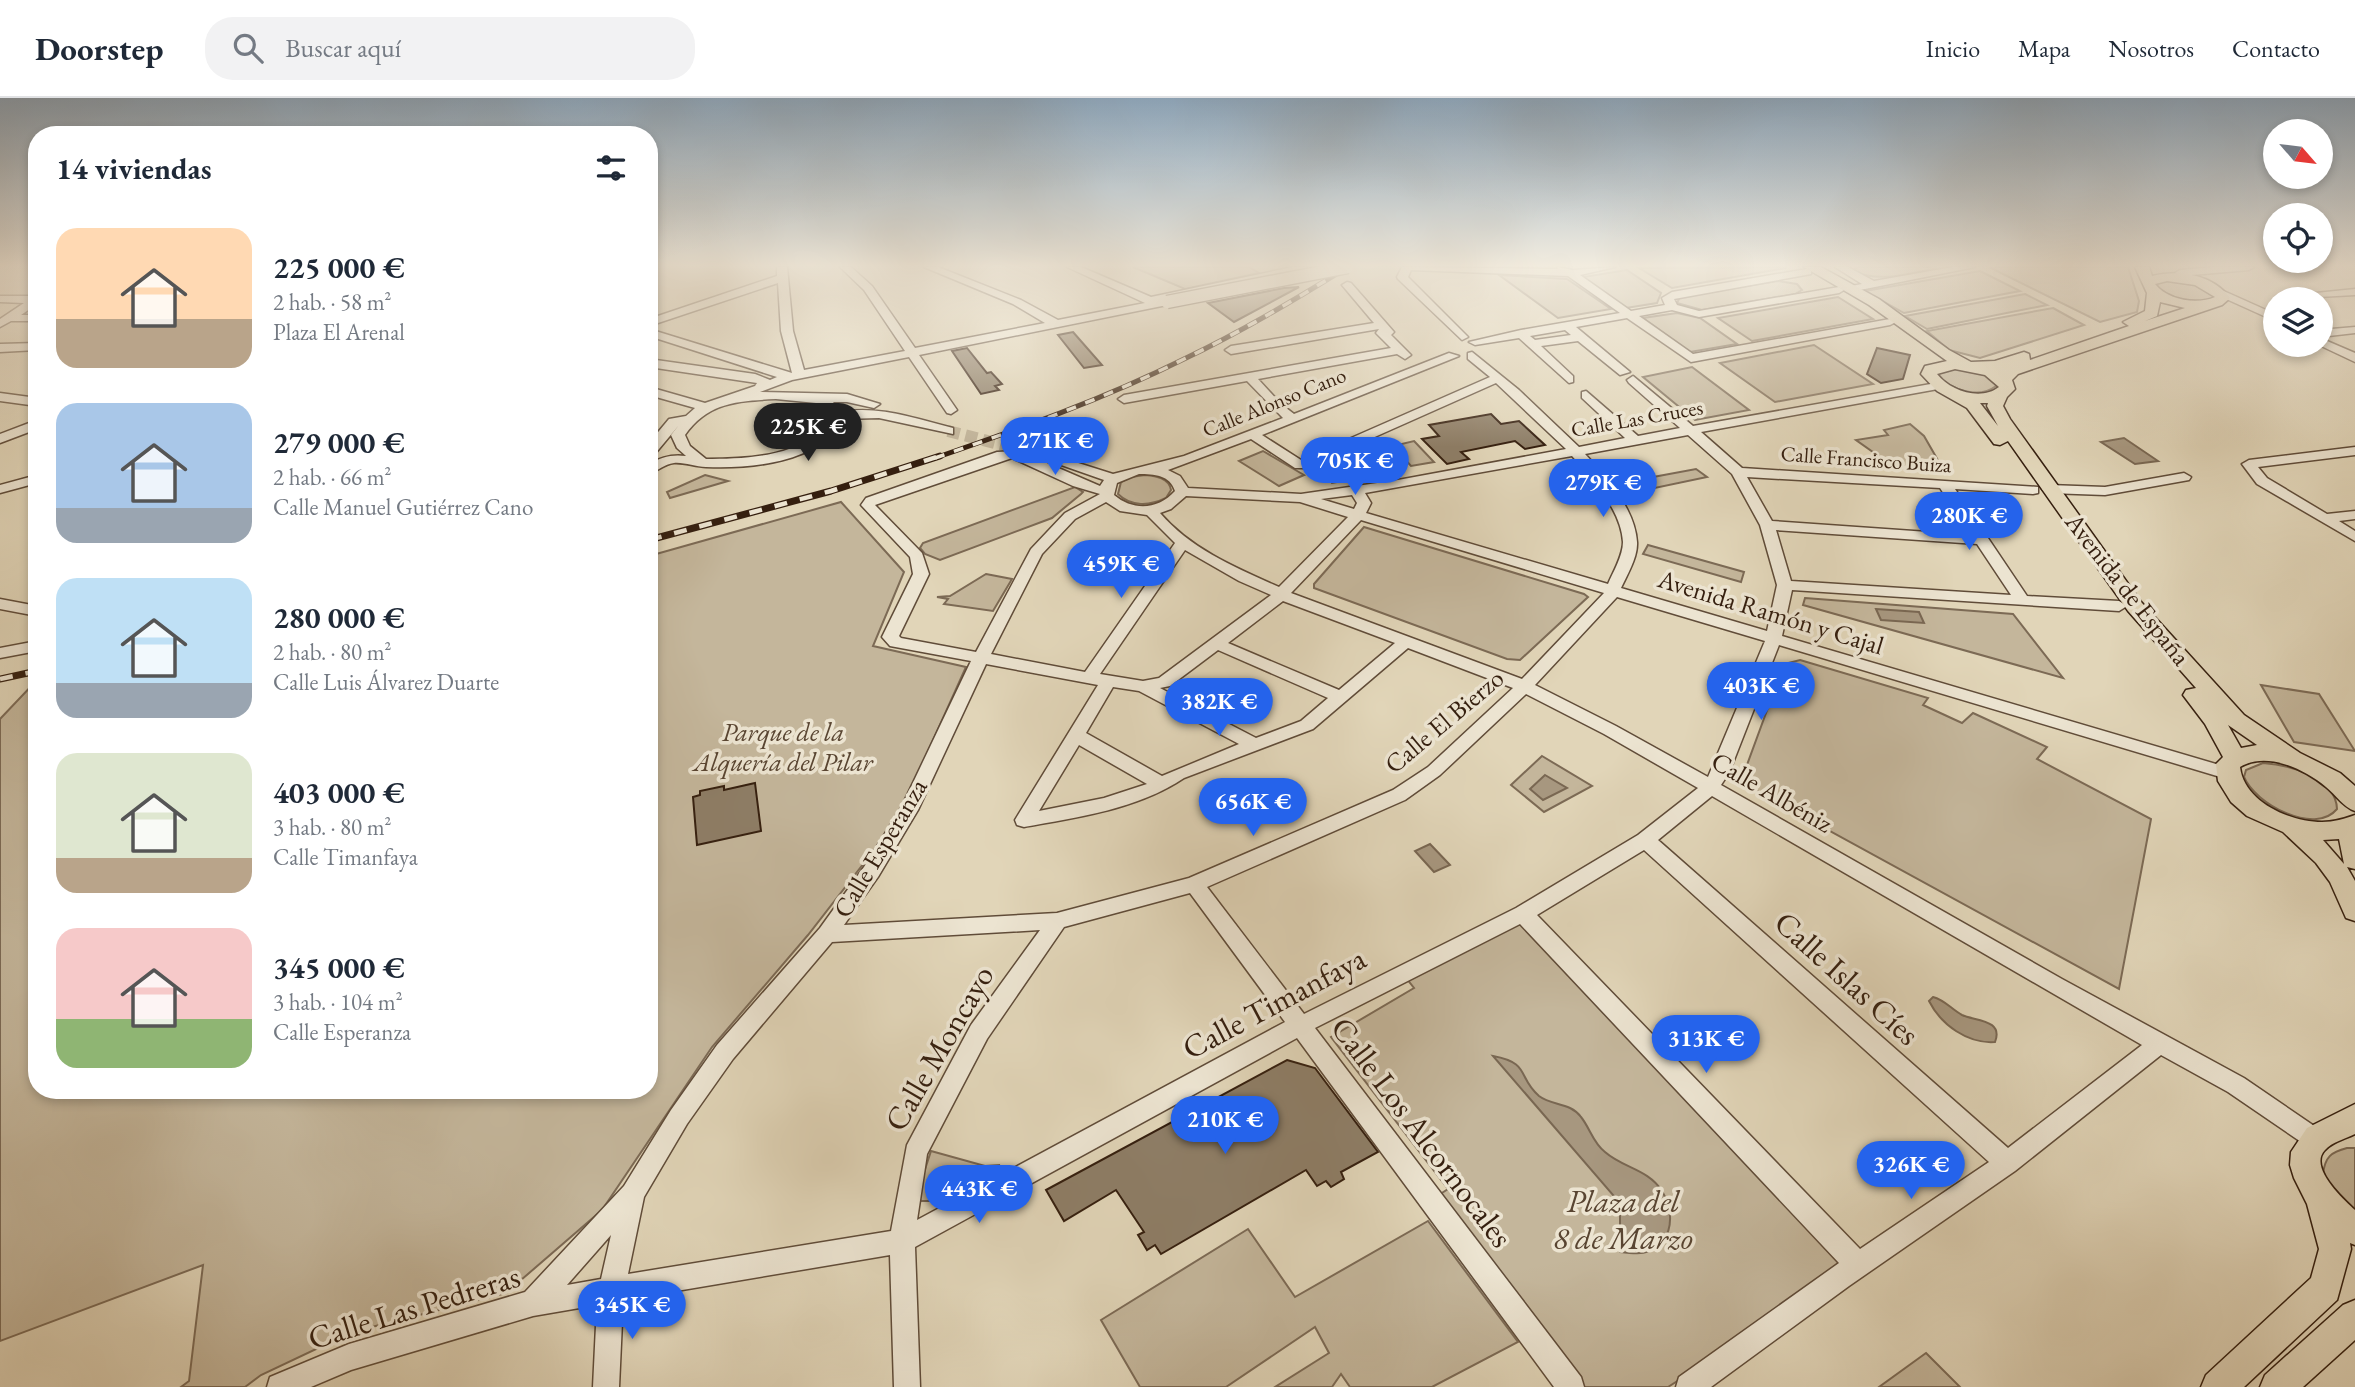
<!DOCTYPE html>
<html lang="es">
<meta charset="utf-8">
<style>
body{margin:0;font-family:"EB Garamond",serif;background:#f2f2f3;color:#1f2937;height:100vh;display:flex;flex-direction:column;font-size:26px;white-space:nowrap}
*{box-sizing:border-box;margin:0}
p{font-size:23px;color:#747a83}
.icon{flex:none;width:38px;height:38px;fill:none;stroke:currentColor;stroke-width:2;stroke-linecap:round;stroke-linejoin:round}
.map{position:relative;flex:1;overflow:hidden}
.panel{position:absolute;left:28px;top:28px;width:630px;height:973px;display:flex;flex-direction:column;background:#fff;border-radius:28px;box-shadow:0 4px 10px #0003}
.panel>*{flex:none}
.needle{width:46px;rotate:118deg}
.buttons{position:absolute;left:2263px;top:21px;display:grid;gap:14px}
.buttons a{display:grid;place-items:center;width:70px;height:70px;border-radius:50%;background:#fff;box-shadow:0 4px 10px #0003;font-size:35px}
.price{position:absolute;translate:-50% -60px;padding:0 16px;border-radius:24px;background:#2563eb;color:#fff;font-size:23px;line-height:46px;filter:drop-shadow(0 2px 4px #0008)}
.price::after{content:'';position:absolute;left:50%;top:42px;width:21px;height:16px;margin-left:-10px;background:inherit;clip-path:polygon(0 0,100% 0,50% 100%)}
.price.selected{background:#222;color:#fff}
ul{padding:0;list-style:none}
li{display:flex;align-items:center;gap:21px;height:175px;padding:0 28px}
li span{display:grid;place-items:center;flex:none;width:196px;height:140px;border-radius:21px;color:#555}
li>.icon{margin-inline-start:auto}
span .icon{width:84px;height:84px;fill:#fffc;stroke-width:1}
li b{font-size:30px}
h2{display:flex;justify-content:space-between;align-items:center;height:84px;padding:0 28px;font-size:30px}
header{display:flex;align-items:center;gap:42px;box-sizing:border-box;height:98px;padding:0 35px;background:#fff;border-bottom:2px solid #e0e1e3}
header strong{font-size:33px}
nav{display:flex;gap:38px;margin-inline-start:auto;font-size:24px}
.search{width:490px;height:63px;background:#f2f2f3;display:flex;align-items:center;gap:18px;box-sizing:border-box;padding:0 24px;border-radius:28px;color:#747a83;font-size:26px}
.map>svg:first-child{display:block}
.green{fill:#c4b69b;stroke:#7c6a55;stroke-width:2}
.water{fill:#a7977f;stroke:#796752;stroke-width:2}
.building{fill:#8e7e67;stroke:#351f0f;stroke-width:2}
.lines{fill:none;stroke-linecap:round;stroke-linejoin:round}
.minor-tunnel{stroke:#bfb196;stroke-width:12;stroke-dasharray:12 6;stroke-linecap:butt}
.minor-casing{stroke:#604c39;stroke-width:3}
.major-casing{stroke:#351f0f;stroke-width:3}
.minor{fill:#ece4d1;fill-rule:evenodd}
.major{fill:#e1d5b8;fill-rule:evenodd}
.rail-far1-casing{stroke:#351f0f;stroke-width:5}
.rail-casing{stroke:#351f0f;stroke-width:7}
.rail-far1{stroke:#ece4d1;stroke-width:3.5;stroke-dasharray:10;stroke-linecap:butt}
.rail{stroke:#ece4d1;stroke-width:4.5;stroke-dasharray:13;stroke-linecap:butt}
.minor-bridge-casing{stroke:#604c39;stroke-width:15;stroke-linecap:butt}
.minor-bridge{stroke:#ece4d1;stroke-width:12}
.labels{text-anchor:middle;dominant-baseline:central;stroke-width:7;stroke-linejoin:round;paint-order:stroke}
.far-street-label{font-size:21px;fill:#351f0f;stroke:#ece4d1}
.street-label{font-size:26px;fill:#351f0f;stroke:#ece4d1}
.park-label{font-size:26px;font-style:italic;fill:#594532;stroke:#ece4d1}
.near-street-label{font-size:32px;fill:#351f0f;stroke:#ece4d1}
.near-park-label{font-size:32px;font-style:italic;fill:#594532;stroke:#ece4d1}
</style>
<header>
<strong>Doorstep</strong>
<div class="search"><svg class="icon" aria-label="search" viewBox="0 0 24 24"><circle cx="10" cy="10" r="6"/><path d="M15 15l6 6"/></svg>Buscar aquí</div>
<nav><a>Inicio</a><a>Mapa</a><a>Nosotros</a><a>Contacto</a></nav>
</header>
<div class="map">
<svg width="2355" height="1289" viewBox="0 0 2355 1289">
<rect width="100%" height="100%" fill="#e1d5b8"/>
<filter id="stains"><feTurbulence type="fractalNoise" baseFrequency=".00286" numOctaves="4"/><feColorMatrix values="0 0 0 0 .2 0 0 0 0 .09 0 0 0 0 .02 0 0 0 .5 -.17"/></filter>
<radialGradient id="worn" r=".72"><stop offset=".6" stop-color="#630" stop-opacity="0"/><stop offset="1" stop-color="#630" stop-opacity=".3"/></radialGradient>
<g class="green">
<path d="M1133 169H1249L1259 175 1185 191Z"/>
<path d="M1783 169 1786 170 1672 190 1639 170Z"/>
<path d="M1857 169H1943C1913 174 1881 186 1853 173Z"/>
<path d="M1989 169H2128L2139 203 2137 214 2100 224Z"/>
<path d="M1627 172 1661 195 1657 205 1626 210 1583 179Z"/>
<path d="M1980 173 2020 193 1904 215 1865 193Z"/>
<path d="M1499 177 1567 181 1611 211 1558 220Z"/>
<path d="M2165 182 2191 185 2215 198 2214 201C2193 206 2173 202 2156 189V186Z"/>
<path d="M1778 183 1797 186 1802 192 1795 196 1702 212 1677 205 1680 199Z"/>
<path d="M2025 196 2047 207 1927 231 1905 218Z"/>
<path d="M1838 199 1873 221 1752 243 1718 220Z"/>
<path d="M2053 210 2084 227 1980 260 1949 252 1927 233Z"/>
<path d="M1677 215 1700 220 1737 246 1690 254 1643 220Z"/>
<path d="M1814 247 1873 286 1775 304 1720 265Z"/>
<path d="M1692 269 1749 312 1695 322 1643 279Z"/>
<path d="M1948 269 1986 276 1996 285V288C1978 302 1951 291 1936 277L1937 273Z"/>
<path d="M1910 326 1924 338 1943 371H1897L1856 342 1888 337 1884 332Z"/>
<path d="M1414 343 1434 364 1411 368 1393 348Z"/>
<path d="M1263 353 1304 377 1279 388 1239 363Z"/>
<path d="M1388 355 1402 372 1332 385 1319 368Z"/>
<path d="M1696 371 1707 379 1631 395 1621 385Z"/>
<path d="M705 377 728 383 670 400 667 394Z"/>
<path d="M1145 377C1156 378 1169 380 1171 392L1166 400C1150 408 1131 409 1118 396L1121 384 1131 379Z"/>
<path d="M1075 389 1083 394 1081 396 1052 420 940 462 925 456 920 450 923 445Z"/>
<path d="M841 404 904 474 873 548 966 569 916 680 888 734 808 837 712 949 602 1112 506 1195 352 1234 261 1277 245 1289H181L189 1283 203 1167 0 1243V621L37 582V992H649V458Z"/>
<path d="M1364 429 1584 496 1588 499 1520 562 1507 561 1314 490V486Z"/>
<path d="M1648 447 1744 474 1741 484 1643 456Z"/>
<path d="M986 476 1012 481 993 513 944 506 948 501 937 499 950 498Z"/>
<path d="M1805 500 2013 516 2063 580 1803 507Z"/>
<path d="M1800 562 1928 600 1923 607 1962 625 1973 615 2047 649 2037 661 2151 721 2119 891 1755 692 1744 675 1784 566Z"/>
<path d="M2261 587 2319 596 2355 653 2294 644Z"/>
<path d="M1542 658 1592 688 1544 714 1511 687Z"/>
<path d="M2263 665C2289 667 2336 679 2337 711 2315 738 2255 706 2244 679L2246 672Z"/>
<path d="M1523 816 1858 1167 1668 1289H1571L1431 1102 1448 1091 1331 939 1414 890 1403 876Z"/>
<path d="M2347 1050H2355V1123L2323 1076C2325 1059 2331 1054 2347 1050Z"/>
<path d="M931 1053 985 1068 1000 1067 936 1103H921L917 1096Z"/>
<path d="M1428 1123 1518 1244 1432 1289H1350L1341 1276 1332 1289H1275L1329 1255 1315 1229 1226 1289H1140L1101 1222 1248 1131 1295 1199Z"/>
<path d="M1926 1255 1960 1289H1879Z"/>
</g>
<g class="water">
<path d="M2124 340 2158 363 2135 366 2101 344Z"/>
<path d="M1876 511 1919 514 1924 525 1881 522Z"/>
<path d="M1545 677 1567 690 1543 702 1530 691Z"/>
<path d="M1430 746 1450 767 1434 774 1415 753Z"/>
<path d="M1933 899C1945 902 1951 911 1962 917 1974 923 2004 921 1995 944 1968 946 1941 927 1929 903Z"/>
<path d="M1493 958C1531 965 1517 979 1539 998 1552 1008 1570 1004 1581 1019 1590 1030 1593 1045 1605 1054 1623 1070 1648 1071 1662 1093 1671 1108 1674 1128 1663 1143 1652 1158 1636 1156 1620 1154V1105Z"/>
</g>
<g class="building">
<path d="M1299 189 1234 224 1208 205 1284 190Z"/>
<path d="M1073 234 1102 267 1084 270 1058 237Z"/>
<path d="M967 250 987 275 991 274 1002 286 995 288 999 292 981 296 952 253Z"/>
<path d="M1877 250 1910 257 1903 281 1881 285 1867 276Z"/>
<path d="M1491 316 1501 326 1519 323 1545 347 1525 351 1515 343 1461 354 1469 361 1447 366 1422 341 1439 338 1429 327Z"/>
<path d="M755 685 761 733 697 747 693 699 700 697V693L724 688V692Z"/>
<path d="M1287 962 1315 970 1378 1054 1341 1074 1344 1081 1331 1089 1326 1083 1317 1088 1306 1072 1161 1156 1155 1147 1147 1152 1138 1137 1144 1134 1116 1092 1064 1123 1046 1092Z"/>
</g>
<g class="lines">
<path class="minor-tunnel" d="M948 333 1007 348"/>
<defs>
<g id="minor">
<path d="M777 169H787L793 233 804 272 905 253 864 192 840 169H851L872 188 915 250 1045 225 1013 206 924 169H938L1021 202 1058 222 1145 205 1067 169H1081L1151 199 1293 169H1312L1171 202 1173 204 1167 207 919 257 957 312 951 316 947 315 909 259 792 282 760 294 847 296 880 306 874 310 847 304H833L841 314C879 307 916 321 953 330V336L879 320 842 321C821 365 749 371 706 369 695 369 684 364 674 365 664 366 658 373 649 376V366C661 359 672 356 686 358L677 350 671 337 679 327 654 357 649 358V345L669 321 686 318 695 310 649 297V289L705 305 755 288 757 285 649 269V261L755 276 770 282 777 279 649 238V231L792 275 781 233 778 185 649 228V221L777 178ZM776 301 816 305 831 318C810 359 747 361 706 361L690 348 685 337C708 304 738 303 776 301Z"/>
<path d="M1402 169 1558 171 1557 169 1573 172 1615 169 1580 177 1631 213 1665 207 1662 200 1672 194 1807 171 1811 172V176L1674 201 1677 207 1699 213 1839 189 1844 192 1839 195 1699 219 1672 212 1639 218 1693 256 1890 221 1896 224 1890 227 1691 264 1627 220 1576 229 1630 274 1620 277 1578 243 1541 248 1573 278V284L1569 285 1519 240 1475 247 1469 244 1521 232 1620 215 1568 178 1411 172 1408 179 1468 239 1462 242 1398 181 1397 179ZM1565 232 1571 237 1535 242 1530 238Z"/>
<path d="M1835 169H1848L1874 183 1953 169H1975L1850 194 1846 193V189L1862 186Z"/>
<path d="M2214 169H2254L2249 172 2180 178 2175 175 2180 172Z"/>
<path d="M1347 184 1351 185 1394 234 1391 237 1411 257 1405 261 1397 256 1258 281 1281 306 1294 316 1449 255 1459 258 1262 337 1301 362 1490 279 1468 261V255L1472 254 1519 292 1579 349 1625 340 1582 300V294L1586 293 1638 338 1680 330 1629 285 1627 282 1633 278 1693 328 1942 284V290L1938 291 1701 334 1742 370 2038 389V395L2033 396 1955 391 2027 498 2119 503 2127 508 2119 513 1792 492 1782 538 2233 671 2236 675 2233 679 2227 681 1779 547 1729 675 1721 687 2062 881 2244 980 2323 1034 2327 1041 2323 1048 2315 1052 2307 1048 2228 994 2161 957 2015 1073 1849 1188 1711 1289H1676L1679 1279 1839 1165 1520 826 1315 930 1581 1279 1584 1289H1554L1297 940 915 1149 920 1289H894L890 1157 623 1202 619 1289H593L597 1207 533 1218 351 1272 311 1289H267L270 1279 349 1246 525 1194 624 1088 671 1012 717 947 820 830 864 769 901 710 971 563 890 548 882 539 913 476 910 459 861 407 866 400 997 354 1019 353 1100 388 1104 382 1027 355 1034 351 1113 376 1184 358 1283 320 1247 283 1124 305 1118 301 1124 297 1391 250 1376 235 1379 231 1231 256 1225 252 1231 248 1374 225 1342 187ZM1496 285 1566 351 1398 382 1301 396 1188 390 1180 378 1168 372 1251 341 1295 370H1305ZM1688 337 1732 376 1760 427 1777 487 1767 533 1621 490C1627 477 1638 459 1637 444 1635 411 1606 378 1585 356ZM1572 358C1593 381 1621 412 1623 444 1623 458 1613 474 1608 486L1366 415 1371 405 1365 395ZM1012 360 1073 388 1100 396 1065 415 1031 451 976 554 901 540 899 538 929 476 922 455 875 407ZM1139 376C1154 376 1170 377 1175 393 1158 412 1133 413 1114 397L1117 385ZM1747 379 1940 390 1971 437 1772 423ZM1352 397 1357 405 1354 411 1321 401ZM1186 398 1300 404 1348 419 1279 489C1236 470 1191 451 1160 415L1171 411ZM1106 404 1120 413 1147 417 1175 445 1085 574 991 556 1042 456 1075 421ZM1361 422 1604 495 1522 581 1291 495ZM1776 432 1977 446 2011 497 1791 483ZM1185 452 1239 483 1271 497 1159 580 1143 583 1100 576ZM1617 499 1765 543 1708 679 1616 628 1535 587ZM1283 503 1395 545 1339 592 1228 545ZM1408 550 1513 590 1428 669 1393 692 1189 780 1057 815 844 827 878 779 918 712 986 566 1098 587 1015 722 1017 727 1024 729C1079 719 1138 711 1184 680L1313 631ZM1218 552 1328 600 1301 623 1256 640 1160 590 1170 588ZM1113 589 1139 593 1239 646 1162 678 1086 635ZM1526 596 1604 636 1698 690 1638 737 1516 810 1304 916 1207 789 1405 702 1440 677ZM1079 647 1147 686 1104 700 1039 713ZM1712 698 2142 947 2008 1050 1658 742ZM1644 752 1989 1064 1860 1151 1537 817ZM1190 795 1285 924 917 1122 927 1056 987 941 1064 829ZM1040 832 971 927 907 1047 891 1133 628 1176 644 1099 687 1026 733 961 832 844ZM611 1137 601 1181 567 1187Z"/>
<path d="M2217 190 2275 216V223L2213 195 2212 193Z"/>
<path d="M2355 191V197L2280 201 2286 198Z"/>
<path d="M0 198H37V206L21 217H37V223H11L0 229V221L24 205 0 204Z"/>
<path d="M2355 229V235L2320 239V232Z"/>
<path d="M2320 240 2355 255V264L2319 247Z"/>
<path d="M37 245V252L0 254V246Z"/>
<path d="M0 295 37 300V308L0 303Z"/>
<path d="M37 322V331L0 345V336Z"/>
<path d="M2355 349V357L2258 369 2267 380 2327 416 2355 413V421L2339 423 2355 433V443L2257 386 2242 366 2249 362Z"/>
<path d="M2184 375 2191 379 2189 382 2105 397 2049 395 2042 391 2049 387 2105 389Z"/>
<path d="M37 377V385L0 395V387Z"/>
<path d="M0 501 37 508V518L0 511Z"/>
<path d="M37 543V553L0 560V550Z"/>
</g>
<g id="major">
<path d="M1804 169H1821L1879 201 1949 252 1971 264 1995 263 2024 254 2029 256 2030 262 2129 228 2123 224 2145 213 2147 195 2135 169H2149L2152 178C2180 171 2213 177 2230 200L2222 207 2018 276 2012 282 2015 291 2007 299 2003 308 2010 321 2142 505 2244 617 2300 655 2340 675 2355 688V713C2343 709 2336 697 2326 689 2304 671 2267 653 2240 669 2244 704 2290 724 2322 724 2334 724 2344 721 2355 717V771L2347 769 2355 783V823L2346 820 2330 784 2316 765 2283 734 2247 718 2231 704 2218 683 2216 666 2223 659 2205 626 2183 597 2186 592 2196 590 2128 513 2008 343 2000 347 1994 346 1967 310 1937 293 1921 276 1925 268 1947 263 1869 207ZM2167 183 2195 187 2215 199C2197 207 2167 202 2155 186ZM2160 204 2185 210 2145 223 2157 218ZM1955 271 1985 277 1999 289C1981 303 1950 293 1937 276ZM1980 305H1988L1987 308 1998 328ZM2228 627 2257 647 2241 650ZM2339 741 2344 766 2323 742Z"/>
<path d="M2355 1006V1036C2345 1041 2332 1044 2325 1052 2308 1069 2343 1101 2355 1112V1147L2350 1145 2351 1151 2337 1202 2244 1289H2201L2206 1277 2311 1180 2319 1151 2307 1106 2294 1080 2290 1067 2291 1054 2307 1030Z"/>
<path d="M2355 1202V1242L2303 1289H2260L2265 1277 2343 1207Z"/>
</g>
</defs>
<use href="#minor" class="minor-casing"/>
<use href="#major" class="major-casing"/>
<use href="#minor" class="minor"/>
<use href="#major" class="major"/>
<defs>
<path id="rail-far1" d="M935 360C1019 331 1104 301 1184 261 1241 234 1294 202 1348 169"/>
<g id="rail">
<path d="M649 442 831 393 940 358"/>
<path d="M0 581 37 573"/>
</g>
</defs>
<use href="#rail-far1" class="rail-far1-casing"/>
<use href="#rail" class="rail-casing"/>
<use href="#rail-far1" class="rail-far1"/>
<use href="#rail" class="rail"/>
<defs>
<path id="minor-bridge" d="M1167 204 1348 169"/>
</defs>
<use href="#minor-bridge" class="minor-bridge-casing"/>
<use href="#minor-bridge" class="minor-bridge"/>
</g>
<linearGradient id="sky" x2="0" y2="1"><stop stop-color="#8ea8be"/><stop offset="0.48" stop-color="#f2ecdf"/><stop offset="1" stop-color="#f2ecdf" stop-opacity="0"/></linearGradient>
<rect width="2355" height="349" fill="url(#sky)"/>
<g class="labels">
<g class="far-street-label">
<text transform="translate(1274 304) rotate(-22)">Calle Alonso Cano</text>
<text transform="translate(1637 320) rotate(-10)">Calle Las Cruces</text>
<text transform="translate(1866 361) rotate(4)">Calle Francisco Buiza</text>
</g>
<g class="street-label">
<text transform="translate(2128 491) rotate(52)">Avenida de España</text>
<text transform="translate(1771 514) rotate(17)">Avenida Ramón y Cajal</text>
<text transform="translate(1444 623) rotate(-40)">Calle El Bierzo</text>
<text transform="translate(1772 694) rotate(30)">Calle Albéniz</text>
<text transform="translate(880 750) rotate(-59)">Calle Esperanza</text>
</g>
<g class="park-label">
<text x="783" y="634">Parque de la<tspan x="783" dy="30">Alquería del Pilar</tspan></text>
</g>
<g class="near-street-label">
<text transform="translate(1847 880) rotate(42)">Calle Islas Cíes</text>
<text transform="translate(1274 905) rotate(-28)">Calle Timanfaya</text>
<text transform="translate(939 950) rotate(-60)">Calle Moncayo</text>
<text transform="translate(1422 1034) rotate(53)">Calle Los Alcornocales</text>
<text transform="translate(414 1209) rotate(-17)">Calle Las Pedreras</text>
</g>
<g class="near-park-label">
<text x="1623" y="1103">Plaza del<tspan x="1623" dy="37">8 de Marzo</tspan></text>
</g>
</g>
<rect width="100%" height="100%" filter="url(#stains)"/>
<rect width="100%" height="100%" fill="url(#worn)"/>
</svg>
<div class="buttons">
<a><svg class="needle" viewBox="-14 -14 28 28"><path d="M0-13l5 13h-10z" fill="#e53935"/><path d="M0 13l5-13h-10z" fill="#747a83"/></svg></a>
<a><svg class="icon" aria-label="locate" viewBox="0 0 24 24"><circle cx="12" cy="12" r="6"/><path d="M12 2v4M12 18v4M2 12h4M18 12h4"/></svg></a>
<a><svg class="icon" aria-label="layers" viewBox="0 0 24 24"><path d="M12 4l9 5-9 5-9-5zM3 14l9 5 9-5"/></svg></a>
</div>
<b class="price selected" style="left:808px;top:365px">225K €</b>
<b class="price" style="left:1055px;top:379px">271K €</b>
<b class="price" style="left:1355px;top:399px">705K €</b>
<b class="price" style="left:1603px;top:421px">279K €</b>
<b class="price" style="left:1969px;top:454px">280K €</b>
<b class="price" style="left:1121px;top:502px">459K €</b>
<b class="price" style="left:1761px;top:624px">403K €</b>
<b class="price" style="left:1219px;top:640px">382K €</b>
<b class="price" style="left:1253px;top:740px">656K €</b>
<b class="price" style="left:1706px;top:977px">313K €</b>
<b class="price" style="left:1225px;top:1058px">210K €</b>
<b class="price" style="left:1911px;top:1103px">326K €</b>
<b class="price" style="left:979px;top:1127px">443K €</b>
<b class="price" style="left:632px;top:1243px">345K €</b>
<section class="panel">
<h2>14 viviendas<svg class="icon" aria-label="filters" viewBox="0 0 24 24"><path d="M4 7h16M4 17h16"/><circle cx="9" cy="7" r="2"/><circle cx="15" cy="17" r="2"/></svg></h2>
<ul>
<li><span style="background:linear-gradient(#ffd9b3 65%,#b9a48a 0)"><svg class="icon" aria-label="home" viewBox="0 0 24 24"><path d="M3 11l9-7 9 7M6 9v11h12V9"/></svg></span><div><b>225 000 €</b><p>2 hab. · 58 m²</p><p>Plaza El Arenal</p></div></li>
<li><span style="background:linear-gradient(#a9c7e8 75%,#9aa5b1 0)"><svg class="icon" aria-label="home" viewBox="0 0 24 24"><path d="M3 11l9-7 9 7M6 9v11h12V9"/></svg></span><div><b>279 000 €</b><p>2 hab. · 66 m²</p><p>Calle Manuel Gutiérrez Cano</p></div></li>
<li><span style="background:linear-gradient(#bfe0f5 75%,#9aa5b1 0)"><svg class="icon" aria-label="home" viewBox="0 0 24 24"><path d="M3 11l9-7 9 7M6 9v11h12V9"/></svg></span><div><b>280 000 €</b><p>2 hab. · 80 m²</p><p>Calle Luis Álvarez Duarte</p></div></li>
<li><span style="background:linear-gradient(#dfe7d0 75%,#b9a48a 0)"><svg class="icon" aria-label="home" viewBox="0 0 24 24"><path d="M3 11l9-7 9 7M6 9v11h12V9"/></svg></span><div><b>403 000 €</b><p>3 hab. · 80 m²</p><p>Calle Timanfaya</p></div></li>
<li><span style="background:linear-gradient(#f6c9c9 65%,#8fb573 0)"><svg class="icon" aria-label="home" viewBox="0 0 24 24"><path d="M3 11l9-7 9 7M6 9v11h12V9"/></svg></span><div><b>345 000 €</b><p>3 hab. · 104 m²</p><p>Calle Esperanza</p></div></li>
</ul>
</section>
</div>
